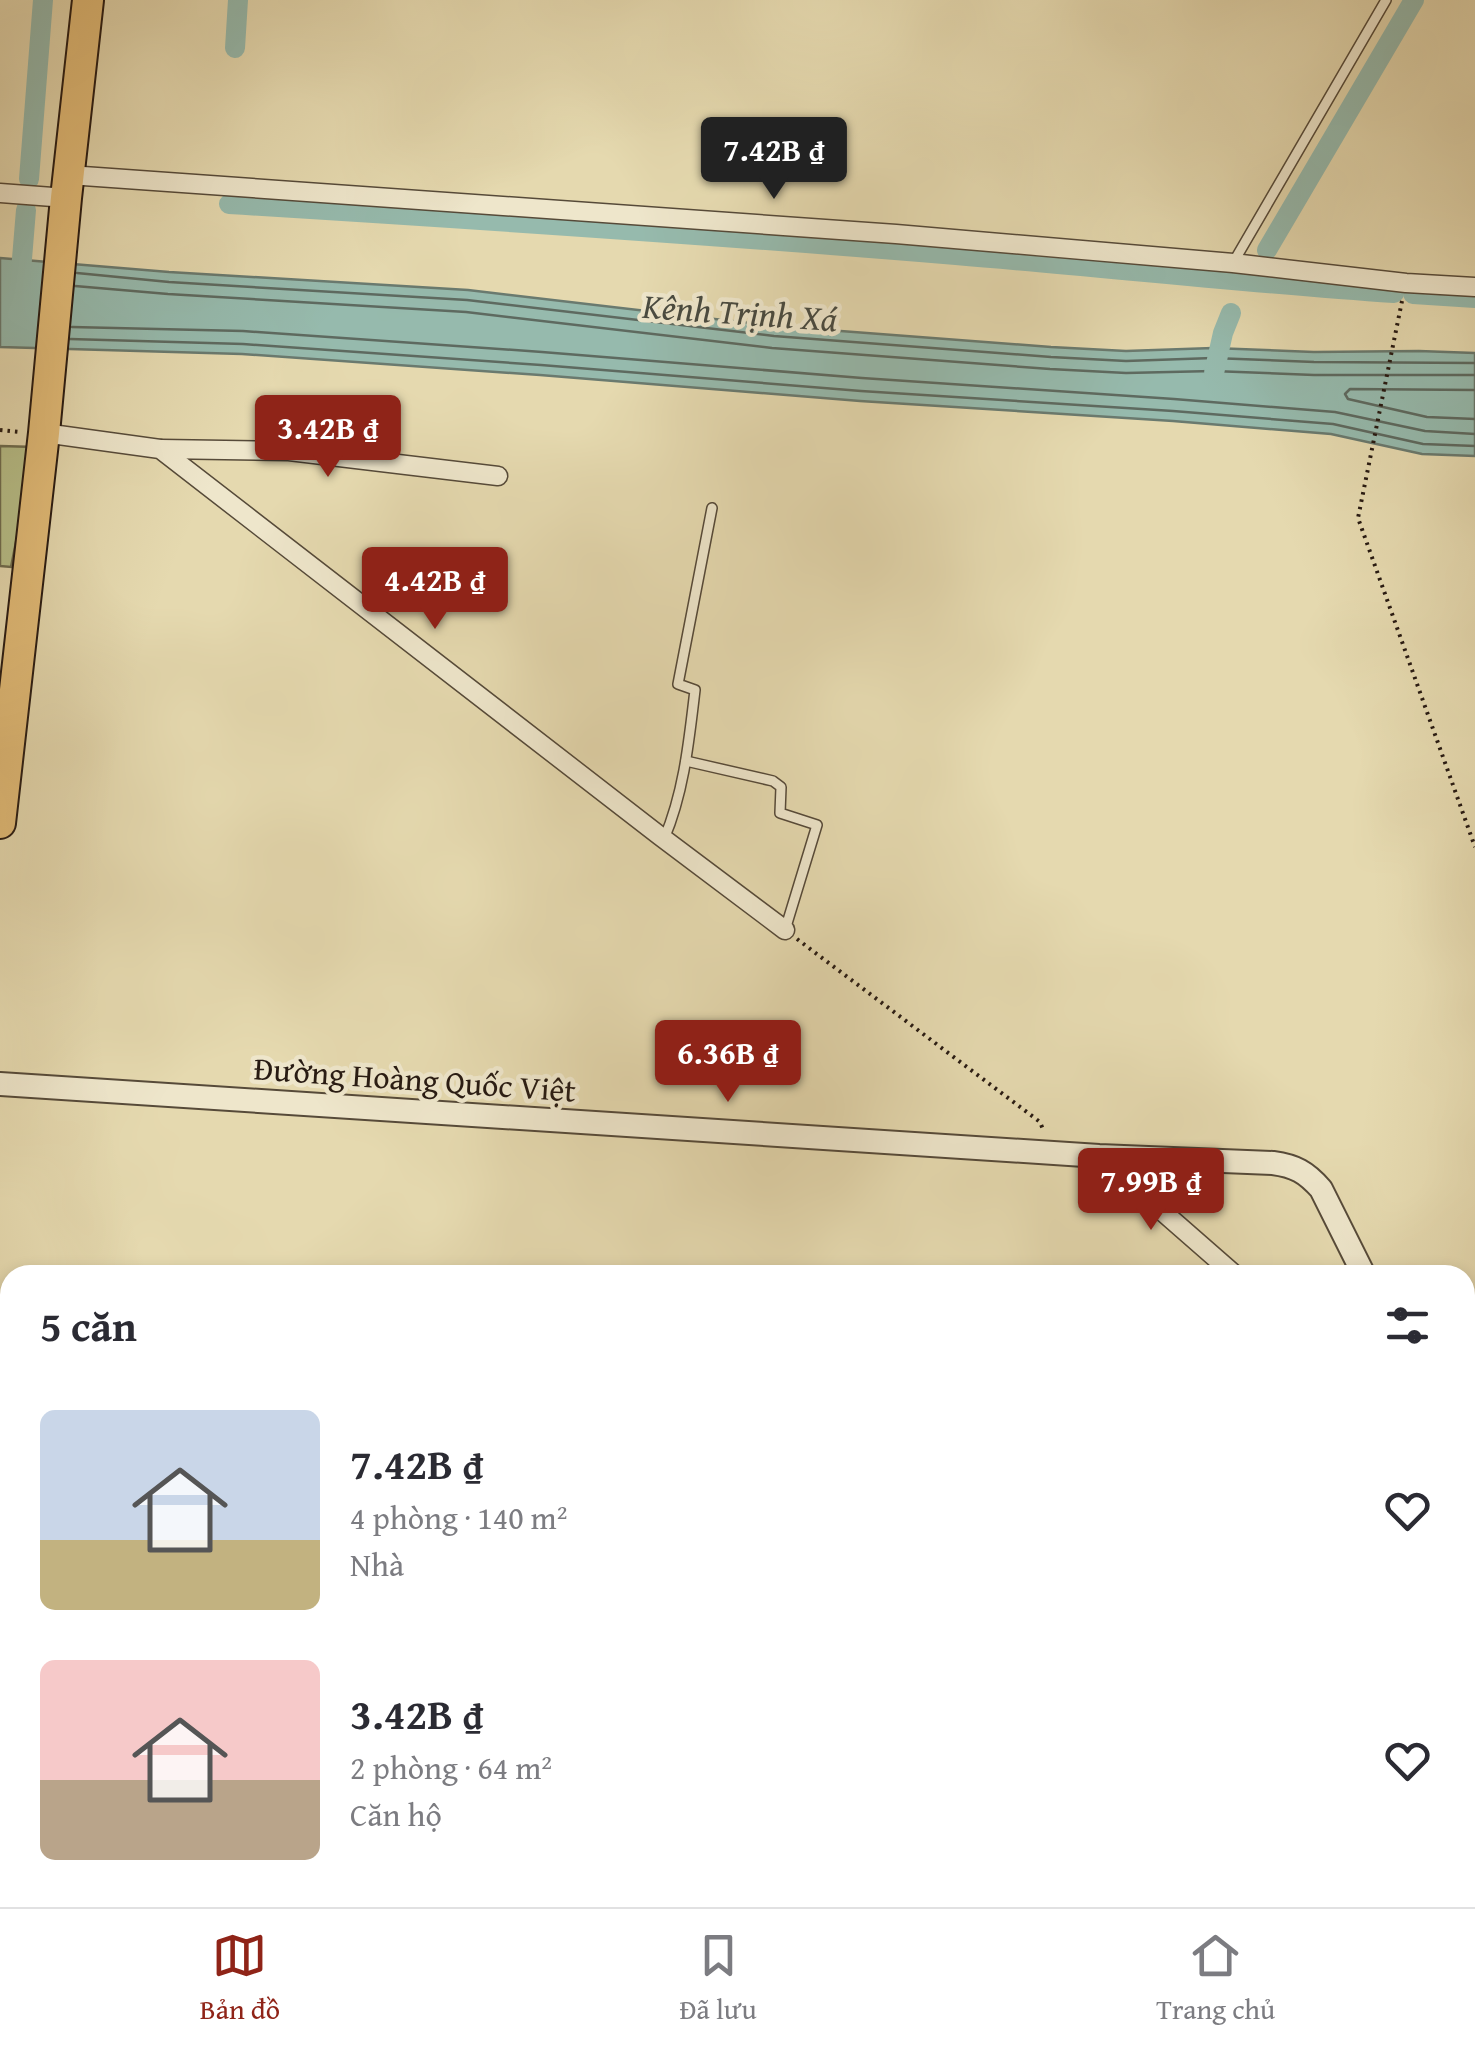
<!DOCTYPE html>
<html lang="vi">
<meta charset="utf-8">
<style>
body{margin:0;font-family:"Gentium Book Plus",serif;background:#f2f2f3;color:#2b2b33;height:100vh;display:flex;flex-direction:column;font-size:38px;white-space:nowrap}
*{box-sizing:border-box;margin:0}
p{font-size:32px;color:#7c7c81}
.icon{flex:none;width:55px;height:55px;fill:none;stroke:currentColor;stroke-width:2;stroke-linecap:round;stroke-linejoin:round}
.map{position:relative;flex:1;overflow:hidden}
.details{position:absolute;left:0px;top:1265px;width:1475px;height:642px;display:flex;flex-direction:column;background:#fff;border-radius:30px 30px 0 0;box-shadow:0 5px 15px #0003}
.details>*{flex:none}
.price{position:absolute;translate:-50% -85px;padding:0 22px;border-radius:10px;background:#8f2418;color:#fff;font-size:32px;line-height:65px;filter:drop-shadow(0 2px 5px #0008)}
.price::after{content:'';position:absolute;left:50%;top:60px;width:30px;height:22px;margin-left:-15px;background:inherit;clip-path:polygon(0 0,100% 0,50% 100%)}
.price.current{background:#222;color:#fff}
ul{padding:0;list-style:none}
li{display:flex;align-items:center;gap:30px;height:250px;padding:0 40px}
li span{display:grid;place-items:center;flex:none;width:280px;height:200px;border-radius:15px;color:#555}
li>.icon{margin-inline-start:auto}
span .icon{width:120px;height:120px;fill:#fffc;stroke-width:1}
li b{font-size:42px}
h2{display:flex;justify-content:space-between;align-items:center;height:120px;padding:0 40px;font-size:42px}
.menu{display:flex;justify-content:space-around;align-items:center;height:140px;border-top:2px solid #e1e1e2;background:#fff;font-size:28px;color:#7c7c81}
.menu a{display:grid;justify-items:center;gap:5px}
.menu .current{color:#8f2418}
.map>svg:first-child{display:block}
.green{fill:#b7bf89;stroke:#6f6c4e;stroke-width:2.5}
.water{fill:#96baad;stroke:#6a7a6f;stroke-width:2.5}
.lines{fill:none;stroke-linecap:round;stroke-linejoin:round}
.shore{stroke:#5e6a60;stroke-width:2.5}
.canal{stroke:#96baad;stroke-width:20}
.service-casing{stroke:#564a39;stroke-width:12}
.minor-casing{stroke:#564a39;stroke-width:21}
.tertiary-casing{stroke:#564a39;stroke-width:26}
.primary-casing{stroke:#271a12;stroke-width:34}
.path{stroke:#271a12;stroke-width:4;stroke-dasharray:2.5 5;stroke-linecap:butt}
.service{stroke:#eee6cb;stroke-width:9}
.minor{stroke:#eee6cb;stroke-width:18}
.tertiary{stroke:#eee6cb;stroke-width:22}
.primary{stroke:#e2bc78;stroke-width:30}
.labels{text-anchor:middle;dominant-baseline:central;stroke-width:9;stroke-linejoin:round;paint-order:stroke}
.street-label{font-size:32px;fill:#271a12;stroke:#eee6cb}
.water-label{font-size:35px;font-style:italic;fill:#484a40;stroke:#eee6cb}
</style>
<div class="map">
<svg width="1475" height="1907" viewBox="0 0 1475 1907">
<rect width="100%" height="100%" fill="#e5d9af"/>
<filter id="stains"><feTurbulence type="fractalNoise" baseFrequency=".002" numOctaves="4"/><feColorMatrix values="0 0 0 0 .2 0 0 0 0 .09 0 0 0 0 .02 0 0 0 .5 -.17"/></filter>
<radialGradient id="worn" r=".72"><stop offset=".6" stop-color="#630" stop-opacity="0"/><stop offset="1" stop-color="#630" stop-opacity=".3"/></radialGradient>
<path class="green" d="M0 446 35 447 11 567 0 566Z"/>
<path class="water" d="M0 258 169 272 468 290 775 326 1051 347 1126 351 1213 348 1314 352 1419 351 1475 353V456L1422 454 1331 434 1173 421 860 401 540 375 242 354 0 347Z"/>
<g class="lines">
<g class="shore">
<path d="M77 273 169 282 467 300 774 336 1051 357 1126 361 1213 358 1314 362 1475 363"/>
<path d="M75 286 168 294 466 312 772 348 1050 369 1126 373 1213 371 1314 375H1475"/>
<path d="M72 327 243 331 542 352 862 378 1174 399 1335 412 1425 431 1475 434"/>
<path d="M70 339 243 344 541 365 861 391 1173 411 1333 424 1423 444 1475 446"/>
<path d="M1475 390 1350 389 1345 394 1348 399 1427 417 1475 419"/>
</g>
<g class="canal">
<path d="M235 48 238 0"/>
<path d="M29 179 43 0"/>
<path d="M229 204C472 219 714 235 956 255 1102 267 1248 283 1394 293"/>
<path d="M1267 250 1414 0"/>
<path d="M20 283 26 210"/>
<path d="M1413 294 1475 298"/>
<path d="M1214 373 1223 333 1231 313"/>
</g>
<defs>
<g id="service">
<path d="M1233 263 1386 0"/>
<path d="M686 761 773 781 781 787 780 813 817 825 785 930"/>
<path d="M664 839C684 792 689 741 695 690L678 684 712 508"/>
</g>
<g id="minor">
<path d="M69 175 896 234 1233 263 1406 283 1475 287"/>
<path d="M0 193 66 198"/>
<path d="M44 433 160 449 660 836 785 930"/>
<path d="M161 449 289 451 498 476"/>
<path d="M1099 1156 1235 1275"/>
<path d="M0 1433 10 1437"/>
<path d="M0 1829 10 1833"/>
<path d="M177 1898 201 1907"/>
<path d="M410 1898 424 1907"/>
<path d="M822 1898 834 1907"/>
<path d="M1023 1898 1027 1907"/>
<path d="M25 1907 26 1898"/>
<path d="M286 1907 291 1898"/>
<path d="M1291 1907 1293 1898"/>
</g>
<g id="tertiary">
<path d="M0 1084 1099 1156 1273 1163C1295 1166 1306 1172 1321 1189L1364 1275"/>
<path d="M1465 1477 1475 1497"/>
<path d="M1465 1768 1475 1765"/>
<path d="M370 1907 375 1898"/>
<path d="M1324 1907 1330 1898"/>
</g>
<path id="primary" d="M0 823 44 433 66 198 88 0"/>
</defs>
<use href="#service" class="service-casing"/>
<use href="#minor" class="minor-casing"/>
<use href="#tertiary" class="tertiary-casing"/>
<use href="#primary" class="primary-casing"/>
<g class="path">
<path d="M1402 301 1358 518 1475 847"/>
<path d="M0 430 20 432"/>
<path d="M797 939 1040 1122 1044 1132"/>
<path d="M1465 1400 1475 1396"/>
</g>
<use href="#service" class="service"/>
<use href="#minor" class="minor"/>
<use href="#tertiary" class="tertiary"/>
<use href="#primary" class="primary"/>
</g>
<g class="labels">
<g class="street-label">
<text transform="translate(415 1079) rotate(4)">Đường Hoàng Quốc Việt</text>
</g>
<g class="water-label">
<text transform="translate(740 312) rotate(4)">Kênh Trịnh Xá</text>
</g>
</g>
<rect width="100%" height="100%" filter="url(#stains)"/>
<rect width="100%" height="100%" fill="url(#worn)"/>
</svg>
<b class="price current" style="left:774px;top:202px">7.42B ₫</b>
<b class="price" style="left:328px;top:480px">3.42B ₫</b>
<b class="price" style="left:435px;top:632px">4.42B ₫</b>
<b class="price" style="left:728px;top:1105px">6.36B ₫</b>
<b class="price" style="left:1151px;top:1233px">7.99B ₫</b>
<section class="details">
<h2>5 căn<svg class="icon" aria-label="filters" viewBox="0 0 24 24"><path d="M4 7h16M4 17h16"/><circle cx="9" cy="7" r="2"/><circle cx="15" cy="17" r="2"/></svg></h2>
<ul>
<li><span style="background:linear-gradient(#c9d6e8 65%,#c2b280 0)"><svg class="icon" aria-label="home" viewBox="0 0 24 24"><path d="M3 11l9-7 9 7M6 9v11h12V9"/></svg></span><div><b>7.42B ₫</b><p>4 phòng · 140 m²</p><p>Nhà</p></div><svg class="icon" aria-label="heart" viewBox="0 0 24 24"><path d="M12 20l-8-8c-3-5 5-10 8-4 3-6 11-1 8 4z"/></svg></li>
<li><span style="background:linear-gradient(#f6c9c9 60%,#b9a48a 0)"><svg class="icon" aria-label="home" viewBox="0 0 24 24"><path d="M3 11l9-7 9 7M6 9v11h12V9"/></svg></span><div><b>3.42B ₫</b><p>2 phòng · 64 m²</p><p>Căn hộ</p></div><svg class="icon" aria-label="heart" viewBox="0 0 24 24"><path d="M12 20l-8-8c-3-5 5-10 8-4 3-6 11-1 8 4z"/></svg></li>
</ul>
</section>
</div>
<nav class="menu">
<a class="current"><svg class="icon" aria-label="map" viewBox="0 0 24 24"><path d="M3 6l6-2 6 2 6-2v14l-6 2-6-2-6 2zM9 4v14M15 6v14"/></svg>Bản đồ</a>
<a><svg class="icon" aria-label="saved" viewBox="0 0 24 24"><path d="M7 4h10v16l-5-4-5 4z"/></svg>Đã lưu</a>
<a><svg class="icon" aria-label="home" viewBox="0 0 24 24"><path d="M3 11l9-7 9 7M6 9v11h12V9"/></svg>Trang chủ</a>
</nav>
